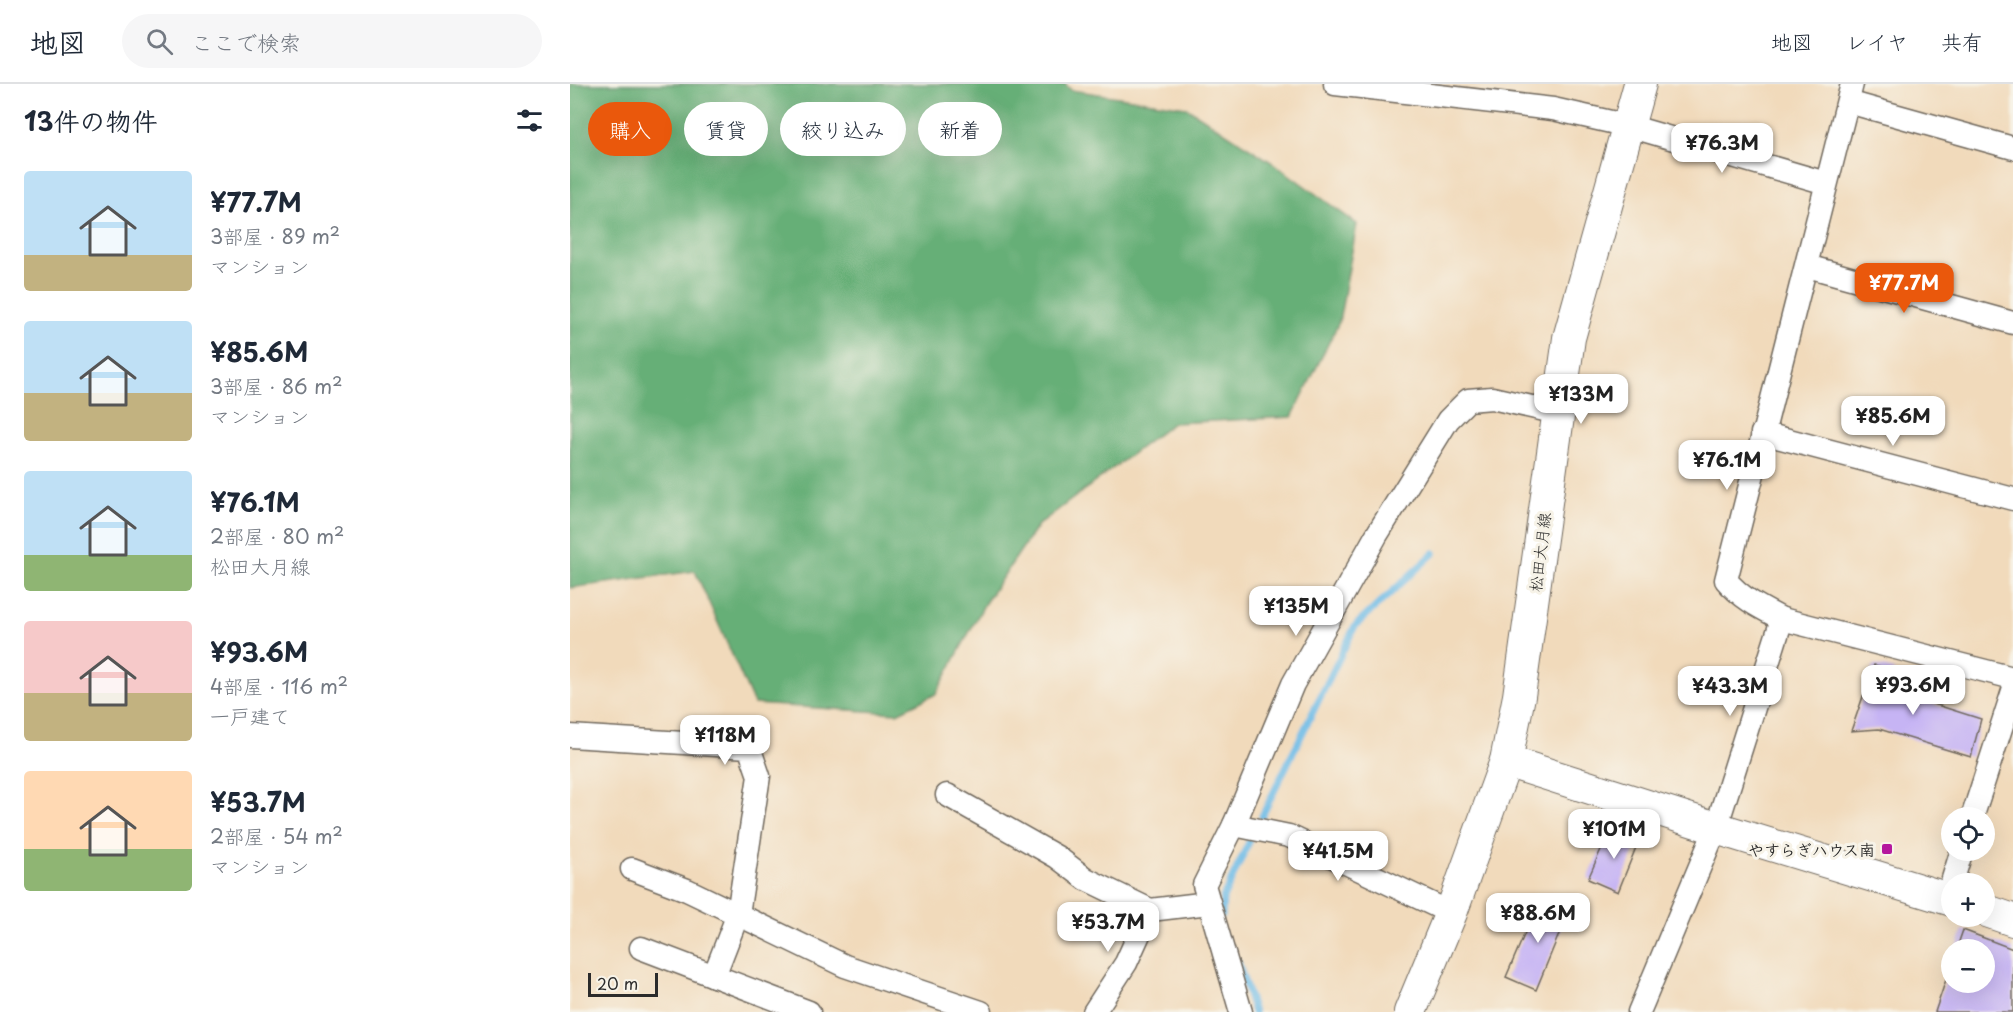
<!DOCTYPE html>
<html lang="ja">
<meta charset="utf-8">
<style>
body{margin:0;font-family:"Playpen Sans","Klee One",sans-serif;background:#f6f6f7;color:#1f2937;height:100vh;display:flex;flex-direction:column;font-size:22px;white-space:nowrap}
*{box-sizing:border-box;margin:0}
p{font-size:20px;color:#747a83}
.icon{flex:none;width:33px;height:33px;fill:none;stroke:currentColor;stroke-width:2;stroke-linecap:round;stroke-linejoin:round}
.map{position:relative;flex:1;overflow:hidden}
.side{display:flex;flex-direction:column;background:#fff;width:570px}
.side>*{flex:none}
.hud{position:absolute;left:18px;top:18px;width:570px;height:54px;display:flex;gap:12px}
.buttons{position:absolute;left:1371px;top:723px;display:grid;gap:12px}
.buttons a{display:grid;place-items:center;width:54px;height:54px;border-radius:50%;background:#fff;box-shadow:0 6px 24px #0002;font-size:30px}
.scale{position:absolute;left:18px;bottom:15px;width:70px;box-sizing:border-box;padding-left:6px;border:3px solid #2b2b2b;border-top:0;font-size:16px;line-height:21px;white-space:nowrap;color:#2b2b2b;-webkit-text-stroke:4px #f7f3e8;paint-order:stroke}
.price{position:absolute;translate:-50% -51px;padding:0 14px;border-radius:12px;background:#fff;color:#222;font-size:20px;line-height:39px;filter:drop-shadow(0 2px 3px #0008)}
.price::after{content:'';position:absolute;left:50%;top:36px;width:18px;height:14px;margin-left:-9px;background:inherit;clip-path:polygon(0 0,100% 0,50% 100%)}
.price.on{background:#ea580c;color:#fff}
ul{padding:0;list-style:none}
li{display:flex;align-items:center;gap:18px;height:150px;padding:0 24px}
li span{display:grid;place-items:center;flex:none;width:168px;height:120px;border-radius:6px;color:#555}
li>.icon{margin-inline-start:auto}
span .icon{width:72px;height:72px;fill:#fffc;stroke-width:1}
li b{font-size:26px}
h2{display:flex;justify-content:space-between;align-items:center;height:72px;padding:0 24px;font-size:26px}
.pill{padding:0 21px;border-radius:27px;background:#fff;box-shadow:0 6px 24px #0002;font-size:21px;line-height:54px}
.pill.on{background:#ea580c;color:#fff}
header{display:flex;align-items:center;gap:36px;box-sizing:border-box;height:84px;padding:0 30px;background:#fff;border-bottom:2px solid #e0e1e3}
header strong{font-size:28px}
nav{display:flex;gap:33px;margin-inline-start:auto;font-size:21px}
.search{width:420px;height:54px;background:#f6f6f7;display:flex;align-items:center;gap:15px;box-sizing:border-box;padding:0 21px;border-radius:33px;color:#747a83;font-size:22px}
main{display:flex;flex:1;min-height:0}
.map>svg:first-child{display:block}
.forest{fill:#66af77;stroke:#486d51;stroke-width:1.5}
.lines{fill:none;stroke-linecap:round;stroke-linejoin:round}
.stream{stroke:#6dbbe7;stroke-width:7}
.building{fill:#c6b4f4}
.street-casing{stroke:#70685d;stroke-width:25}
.secondary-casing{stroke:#70685d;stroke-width:34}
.street{stroke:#fff;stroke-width:22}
.secondary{stroke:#fff;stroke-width:32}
.poi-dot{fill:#b5179e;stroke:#f7f3e8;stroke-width:2}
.labels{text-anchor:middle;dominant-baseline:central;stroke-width:6;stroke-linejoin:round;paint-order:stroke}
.street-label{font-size:16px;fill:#2b2b2b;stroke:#f7f3e8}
.poi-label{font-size:16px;font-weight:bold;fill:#2b2b2b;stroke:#f7f3e8;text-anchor:end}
</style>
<header>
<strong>地図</strong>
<div class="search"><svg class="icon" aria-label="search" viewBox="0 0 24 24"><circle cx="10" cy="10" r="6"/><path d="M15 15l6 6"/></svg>ここで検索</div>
<nav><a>地図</a><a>レイヤ</a><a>共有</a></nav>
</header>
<main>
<section class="side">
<h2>13件の物件<svg class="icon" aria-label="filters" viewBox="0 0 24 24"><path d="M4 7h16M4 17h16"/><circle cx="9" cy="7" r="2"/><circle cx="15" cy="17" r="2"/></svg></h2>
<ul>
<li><span style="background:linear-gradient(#bfe0f5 70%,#c2b280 0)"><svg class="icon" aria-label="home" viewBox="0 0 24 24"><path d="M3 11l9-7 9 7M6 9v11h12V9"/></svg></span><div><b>¥77.7M</b><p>3部屋 · 89 m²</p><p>マンション</p></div></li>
<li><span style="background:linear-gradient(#bfe0f5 60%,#c2b280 0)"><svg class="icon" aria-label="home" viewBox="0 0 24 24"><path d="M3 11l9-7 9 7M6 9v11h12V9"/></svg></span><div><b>¥85.6M</b><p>3部屋 · 86 m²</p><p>マンション</p></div></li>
<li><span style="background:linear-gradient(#bfe0f5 70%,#8fb573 0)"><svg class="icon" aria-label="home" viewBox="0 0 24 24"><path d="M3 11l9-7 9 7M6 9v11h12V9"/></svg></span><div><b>¥76.1M</b><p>2部屋 · 80 m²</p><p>松田大月線</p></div></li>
<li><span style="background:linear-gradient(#f6c9c9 60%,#c2b280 0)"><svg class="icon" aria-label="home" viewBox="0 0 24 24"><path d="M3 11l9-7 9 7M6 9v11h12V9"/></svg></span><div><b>¥93.6M</b><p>4部屋 · 116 m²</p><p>一戸建て</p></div></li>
<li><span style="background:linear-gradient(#ffd9b3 65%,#8fb573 0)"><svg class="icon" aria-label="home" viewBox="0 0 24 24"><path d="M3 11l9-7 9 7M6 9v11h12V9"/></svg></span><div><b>¥53.7M</b><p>2部屋 · 54 m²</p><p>マンション</p></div></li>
</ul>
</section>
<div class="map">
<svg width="1443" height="928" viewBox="0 0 1443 928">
<rect width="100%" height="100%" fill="#f7f3e8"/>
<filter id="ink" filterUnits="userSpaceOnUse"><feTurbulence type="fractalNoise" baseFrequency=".0167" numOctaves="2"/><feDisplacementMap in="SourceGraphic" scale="12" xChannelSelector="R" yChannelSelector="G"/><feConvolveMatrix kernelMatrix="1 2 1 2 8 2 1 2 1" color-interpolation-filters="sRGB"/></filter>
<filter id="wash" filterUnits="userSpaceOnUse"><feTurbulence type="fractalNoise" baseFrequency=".008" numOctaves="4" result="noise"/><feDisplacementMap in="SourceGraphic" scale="24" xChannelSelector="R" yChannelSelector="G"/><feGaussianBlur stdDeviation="1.35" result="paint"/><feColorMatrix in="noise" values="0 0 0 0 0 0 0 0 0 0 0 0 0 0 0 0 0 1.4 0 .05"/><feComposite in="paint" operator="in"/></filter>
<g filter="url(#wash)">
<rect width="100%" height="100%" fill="#f1dabb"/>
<path class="forest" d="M0 0H495L501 6 616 23 706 81 787 140 769 238 722 333 603 339 468 441 415 519 366 610 327 629 184 620 125 487 0 504Z"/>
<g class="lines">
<g class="stream">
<path d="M692 732 785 542 864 469"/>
<path d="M652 831 653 814 679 758"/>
<path d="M668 878 684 928"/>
</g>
</g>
<g id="blocks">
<g class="building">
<path d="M1304 581 1324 586 1322 592 1333 596 1329 609 1411 635 1401 673 1309 645 1281 647Z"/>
<path d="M1040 745 1069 756 1048 808 1018 795Z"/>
<path d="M970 814 999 826 966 906 936 893Z"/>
<path d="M1393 846 1443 865V928H1365L1381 881 1382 898H1414V866H1386Z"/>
</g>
</g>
</g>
<g filter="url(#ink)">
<use href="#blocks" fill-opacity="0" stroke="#70685d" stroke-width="1.5"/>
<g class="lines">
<defs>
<g id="street">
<path d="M765 0 983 25 1059 42 1256 99"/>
<path d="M1282 0 1156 496C1172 515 1191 524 1212 535L1443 594"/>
<path d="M1278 18 1443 64"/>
<path d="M1237 182 1443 239"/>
<path d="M1192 349 1443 415"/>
<path d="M0 652 179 663 189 692 168 830 144 892"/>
<path d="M377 711 487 773 516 795 580 826 639 819"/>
<path d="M1402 734 1443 607"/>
<path d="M664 741 719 752 881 829"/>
<path d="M62 785 117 806 275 882 411 928"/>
<path d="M1377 814 1392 766"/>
<path d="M71 864 239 928"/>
<path d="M524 928 556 879 580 826"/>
<path d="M671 928 634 801 664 741 723 600 806 452 878 336 898 316 922 314 988 329"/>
<path d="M1069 928 1146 744 1212 535"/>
</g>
<g id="secondary">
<path d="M936 677 1146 744 1382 816"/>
<path d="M1414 826 1443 836"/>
<path d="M840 928 881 829 936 677 949 612 999 254 1070 0"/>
</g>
</defs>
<use href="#street" class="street-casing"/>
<use href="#secondary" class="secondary-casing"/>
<use href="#street" class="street"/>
<use href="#secondary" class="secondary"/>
</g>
</g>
<rect class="poi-dot" x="1311" y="759" width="12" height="12" rx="3"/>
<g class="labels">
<g class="street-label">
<text transform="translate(969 468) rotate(-83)">松田大月線</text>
</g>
<g class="poi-label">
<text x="1305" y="765">やすらぎハウス南</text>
</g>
</g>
</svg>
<div class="buttons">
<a><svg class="icon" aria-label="locate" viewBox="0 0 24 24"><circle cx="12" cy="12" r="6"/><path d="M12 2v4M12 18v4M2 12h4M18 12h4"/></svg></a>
<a>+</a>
<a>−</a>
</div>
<div class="scale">20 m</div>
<b class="price" style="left:1152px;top:90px">¥76.3M</b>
<b class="price on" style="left:1334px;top:230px">¥77.7M</b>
<b class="price" style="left:1011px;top:341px">¥133M</b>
<b class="price" style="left:1323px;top:363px">¥85.6M</b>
<b class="price" style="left:1157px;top:407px">¥76.1M</b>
<b class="price" style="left:726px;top:553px">¥135M</b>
<b class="price" style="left:1343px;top:632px">¥93.6M</b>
<b class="price" style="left:1160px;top:633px">¥43.3M</b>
<b class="price" style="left:155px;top:682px">¥118M</b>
<b class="price" style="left:1044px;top:776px">¥101M</b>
<b class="price" style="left:768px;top:798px">¥41.5M</b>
<b class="price" style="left:968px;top:860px">¥88.6M</b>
<b class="price" style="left:538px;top:869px">¥53.7M</b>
<div class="hud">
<a class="pill on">購入</a>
<a class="pill">賃貸</a>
<a class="pill">絞り込み</a>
<a class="pill">新着</a>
</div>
</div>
</main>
